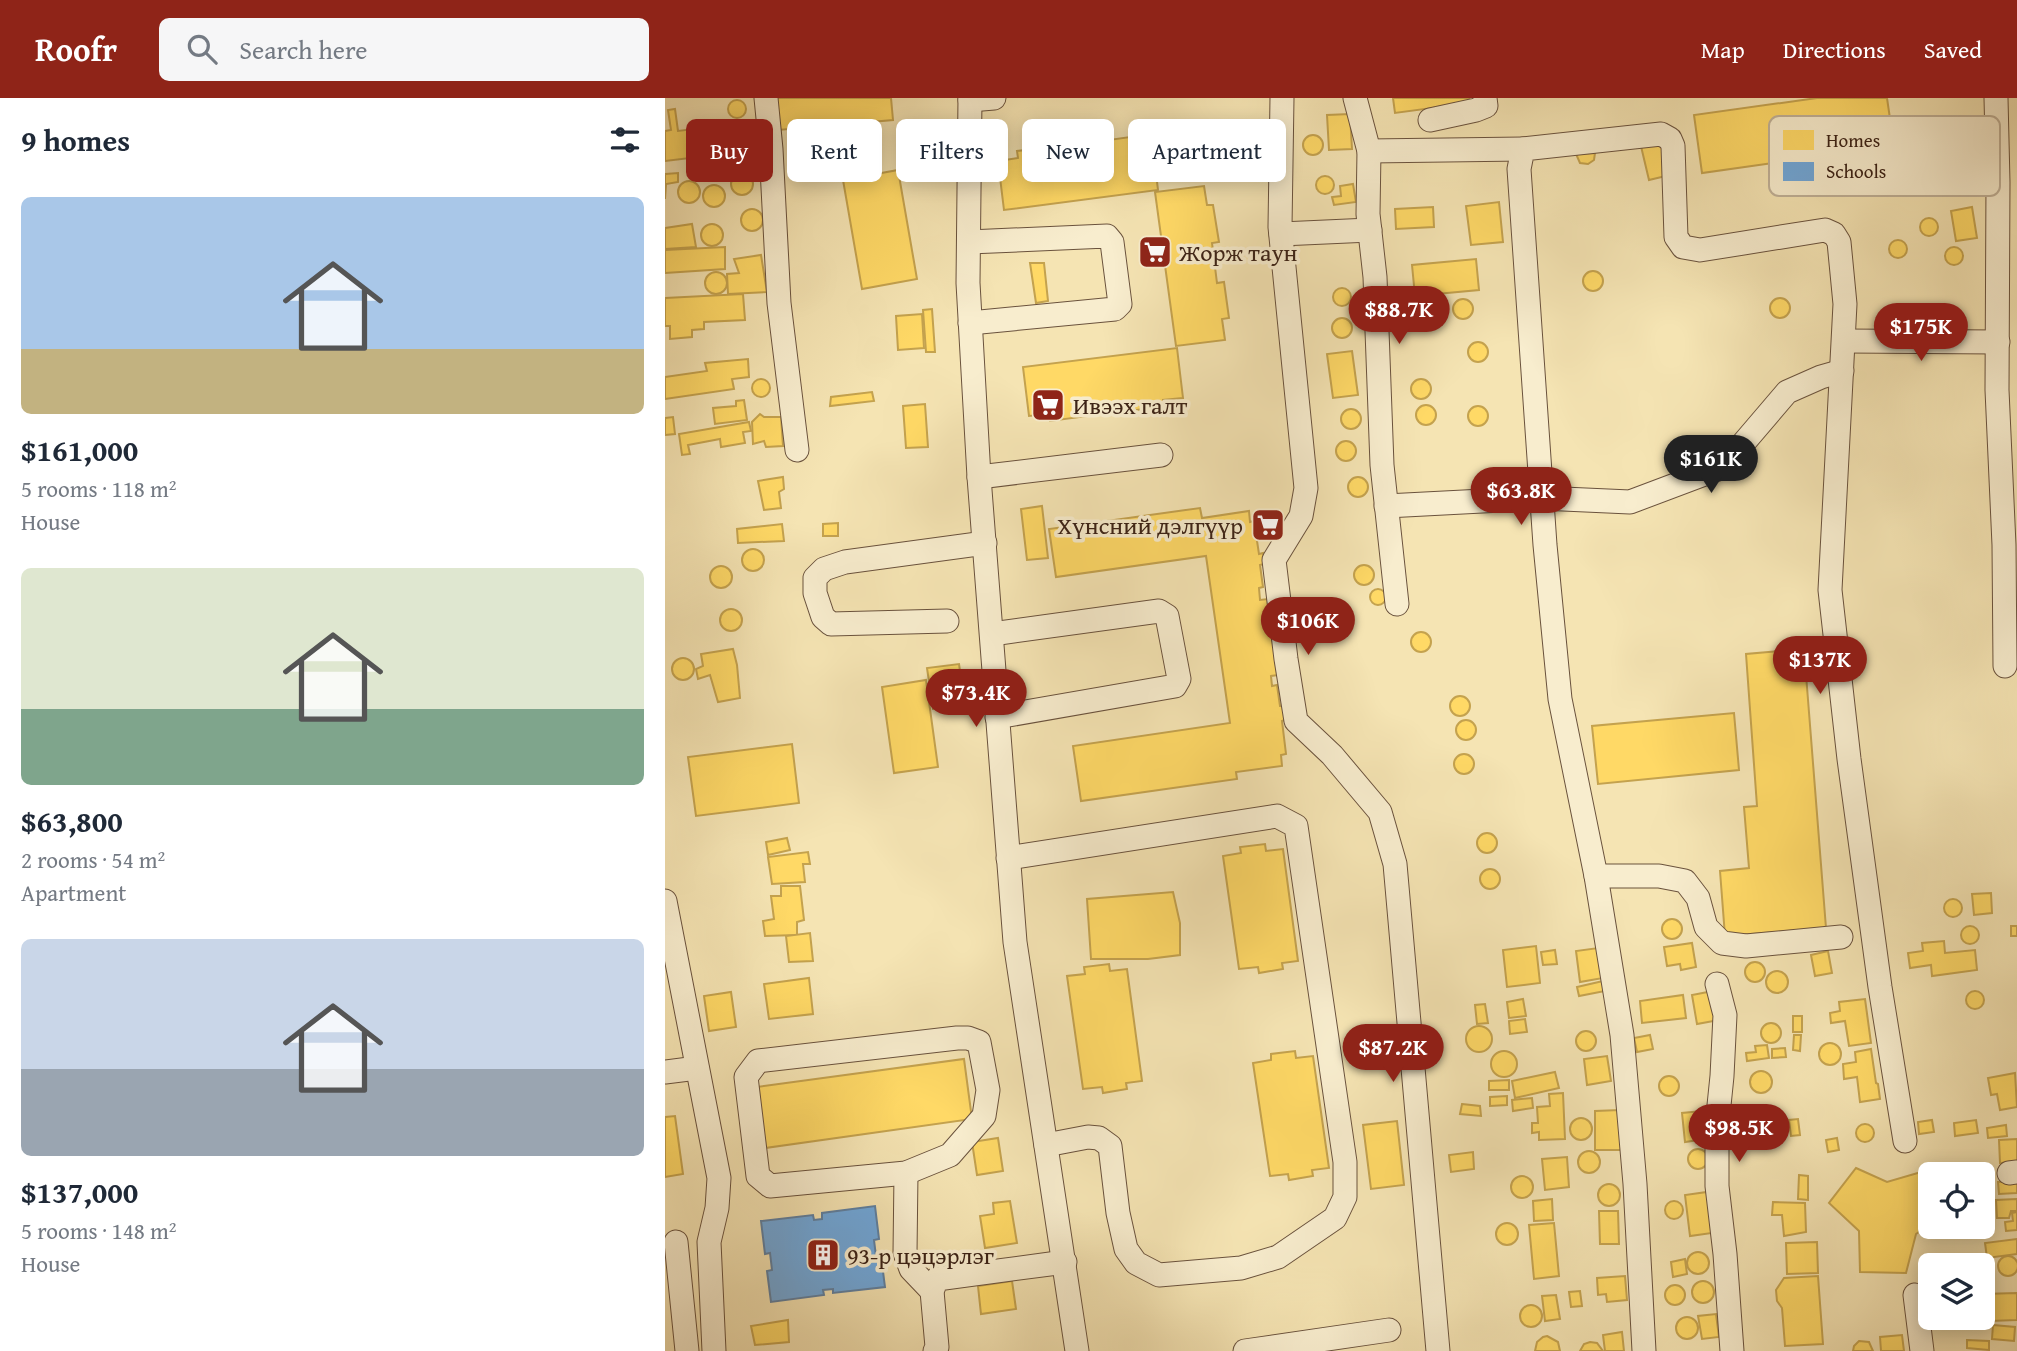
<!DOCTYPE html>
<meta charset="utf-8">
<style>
body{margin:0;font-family:"Gentium Book Plus",serif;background:#f6f6f7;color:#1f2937;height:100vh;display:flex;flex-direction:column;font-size:26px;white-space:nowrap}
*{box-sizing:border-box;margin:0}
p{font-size:23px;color:#747a83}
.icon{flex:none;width:38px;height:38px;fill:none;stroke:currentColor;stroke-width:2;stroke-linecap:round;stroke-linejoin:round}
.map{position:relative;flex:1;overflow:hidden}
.side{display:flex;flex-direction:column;background:#fff;width:665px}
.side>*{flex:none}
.guide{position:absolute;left:21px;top:21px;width:665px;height:63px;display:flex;gap:14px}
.controls{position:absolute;left:1253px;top:1064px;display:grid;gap:14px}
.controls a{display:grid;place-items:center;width:77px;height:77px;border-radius:10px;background:#fff;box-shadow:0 4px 18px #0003;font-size:35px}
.price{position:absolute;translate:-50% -60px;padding:0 16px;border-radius:24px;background:#8f2418;color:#fff;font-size:23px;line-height:46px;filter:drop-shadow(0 2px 4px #0008)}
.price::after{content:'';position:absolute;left:50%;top:42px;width:21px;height:16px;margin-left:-10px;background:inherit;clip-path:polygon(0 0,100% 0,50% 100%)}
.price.on{background:#222;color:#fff}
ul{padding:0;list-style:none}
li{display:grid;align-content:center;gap:14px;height:371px;padding:0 21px}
li span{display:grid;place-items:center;height:217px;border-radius:10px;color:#555}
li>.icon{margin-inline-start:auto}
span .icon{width:126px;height:126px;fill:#fffc;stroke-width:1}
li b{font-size:30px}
h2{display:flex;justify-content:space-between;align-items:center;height:84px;padding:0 21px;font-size:30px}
.pill{padding:0 24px;border-radius:10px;background:#fff;box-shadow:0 4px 18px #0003;font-size:24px;line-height:63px}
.pill.on{background:#8f2418;color:#fff}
header{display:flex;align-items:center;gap:42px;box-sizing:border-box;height:98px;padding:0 35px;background:#8f2418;color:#fff}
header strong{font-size:33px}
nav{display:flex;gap:38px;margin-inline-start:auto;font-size:24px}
.search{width:490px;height:63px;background:#f6f6f7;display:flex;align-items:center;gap:18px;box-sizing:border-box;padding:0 24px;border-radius:10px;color:#747a83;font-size:26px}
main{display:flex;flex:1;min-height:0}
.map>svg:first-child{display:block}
.homes{fill:#ffd966;stroke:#c4a24e;stroke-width:2}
.schools{fill:#6fa8dc;stroke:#5f80a1;stroke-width:2}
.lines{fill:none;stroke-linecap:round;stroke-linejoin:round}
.minor-casing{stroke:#6a523d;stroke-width:25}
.minor{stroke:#f8edce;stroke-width:23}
.labels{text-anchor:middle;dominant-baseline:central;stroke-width:7;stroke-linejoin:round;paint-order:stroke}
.poi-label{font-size:24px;fill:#3b2216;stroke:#f8edce;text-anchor:start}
.key{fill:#f8edce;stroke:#bfb097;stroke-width:2}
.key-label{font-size:19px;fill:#3b2216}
</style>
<header>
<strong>Roofr</strong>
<div class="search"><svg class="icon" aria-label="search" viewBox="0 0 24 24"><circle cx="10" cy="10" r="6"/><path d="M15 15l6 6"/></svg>Search here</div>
<nav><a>Map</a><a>Directions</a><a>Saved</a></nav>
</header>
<main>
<section class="side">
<h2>9 homes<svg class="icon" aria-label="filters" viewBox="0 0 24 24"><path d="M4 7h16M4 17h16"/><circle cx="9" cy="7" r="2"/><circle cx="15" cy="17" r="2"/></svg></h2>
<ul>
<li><span style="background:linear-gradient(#a9c7e8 70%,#c2b280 0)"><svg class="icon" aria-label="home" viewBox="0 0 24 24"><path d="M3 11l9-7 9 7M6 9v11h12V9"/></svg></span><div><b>$161,000</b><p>5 rooms · 118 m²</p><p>House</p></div></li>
<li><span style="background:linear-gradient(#dfe7d0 65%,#7fa58c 0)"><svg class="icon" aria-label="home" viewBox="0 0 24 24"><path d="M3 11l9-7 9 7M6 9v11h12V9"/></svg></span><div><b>$63,800</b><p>2 rooms · 54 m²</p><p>Apartment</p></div></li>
<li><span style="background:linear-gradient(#c9d6e8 60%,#9aa5b1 0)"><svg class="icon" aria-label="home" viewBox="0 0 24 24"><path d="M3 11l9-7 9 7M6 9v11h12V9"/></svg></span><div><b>$137,000</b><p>5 rooms · 148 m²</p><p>House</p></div></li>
</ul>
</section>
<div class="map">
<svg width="1352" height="1253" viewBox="0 0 1352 1253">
<rect width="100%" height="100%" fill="#f5e4b3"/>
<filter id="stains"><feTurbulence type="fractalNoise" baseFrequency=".00286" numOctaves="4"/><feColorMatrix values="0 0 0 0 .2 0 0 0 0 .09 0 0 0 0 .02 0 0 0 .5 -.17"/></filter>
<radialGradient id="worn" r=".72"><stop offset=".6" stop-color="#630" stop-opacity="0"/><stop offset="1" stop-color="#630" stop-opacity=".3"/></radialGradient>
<g class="homes">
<path d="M110 0H226L228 22 113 32Z"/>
<path d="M728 0H804L805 5 730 15Z"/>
<path d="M1152 0H1222L1229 48 1037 75 1029 17Z"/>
<circle cx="72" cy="11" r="9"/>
<path d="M10 11 13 33 98 23 105 66 43 72 41 58 0 63V33L6 32 3 12Z"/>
<path d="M685 16 687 51 664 52 662 17Z"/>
<circle cx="648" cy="47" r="10"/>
<path d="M465 39 466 45 487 43 493 92 339 112 333 63 353 60 352 53 389 49 390 55 430 50 429 44Z"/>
<path d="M997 39 1005 77 984 82 975 44Z"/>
<path d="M930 55 929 62 923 66 915 65 911 56Z"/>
<path d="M233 72 252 181 197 191 178 82Z"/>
<circle cx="77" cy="86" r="11"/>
<path d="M13 75V84L1 86 0 101V76Z"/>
<circle cx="660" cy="87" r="9"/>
<circle cx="24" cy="94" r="11"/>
<path d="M688 86 691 104 669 107 667 99 676 98 675 88Z"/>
<circle cx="49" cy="98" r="11"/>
<path d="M539 88 542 107H548L554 144 547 145 552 185 559 184 564 220 557 221 560 242 511 248 490 94Z"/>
<path d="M834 104 838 144 806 147 801 108Z"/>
<path d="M768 109 769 129 731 131 730 111Z"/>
<path d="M1307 109 1312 140 1291 143 1286 113Z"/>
<circle cx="87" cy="122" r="11"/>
<circle cx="1264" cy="129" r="9"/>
<circle cx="47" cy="137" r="11"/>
<path d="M27 126 31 149 0 151V130Z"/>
<circle cx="1233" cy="151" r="9"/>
<path d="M60 149V171L0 175V152Z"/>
<circle cx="1289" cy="158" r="9"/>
<path d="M96 157 102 194 63 196 62 176 74 175 69 161Z"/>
<path d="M811 161 814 192 750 198 747 167Z"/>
<path d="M365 165H379L383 203 371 205Z"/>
<circle cx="928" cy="183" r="10"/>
<circle cx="51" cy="185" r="11"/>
<circle cx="677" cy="199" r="9"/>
<path d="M78 196 80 222 39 224V231L27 232V239L5 241V228H0V200Z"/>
<circle cx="1115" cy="210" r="10"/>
<circle cx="798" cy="211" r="10"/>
<path d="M267 211 270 254H261L258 212Z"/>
<path d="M257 216 259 250 233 252 231 218Z"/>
<circle cx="677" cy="230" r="10"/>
<circle cx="813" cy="254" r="10"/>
<path d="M512 250 518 300 498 302V309L462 313 461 306 422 311 423 318 385 323 384 316 364 318 358 269Z"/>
<path d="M687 253 693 297 668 300 662 256Z"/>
<path d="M83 261 84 279 67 281 69 291 0 301V279L42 273 40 265Z"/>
<circle cx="96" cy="290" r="9"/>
<circle cx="756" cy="291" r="10"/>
<path d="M207 294 209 303 165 308 166 299Z"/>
<path d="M79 302 82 322 50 326 48 310 71 308V303Z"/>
<path d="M260 306 263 349 241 350 238 308Z"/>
<circle cx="761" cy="317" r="10"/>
<circle cx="813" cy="318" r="10"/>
<circle cx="686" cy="321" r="10"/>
<path d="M95 316 99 319H116L118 348 101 349 99 343 88 346 87 324Z"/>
<path d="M8 319 10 336 0 337V320Z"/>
<path d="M84 324 86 333 78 334 80 345 56 349 55 341 23 347 25 356 17 357 14 336Z"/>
<circle cx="681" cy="353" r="10"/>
<path d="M118 379 119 391 114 394 116 410 99 412 93 383Z"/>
<circle cx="693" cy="389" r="10"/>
<path d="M377 408 383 460 362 462 356 411Z"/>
<path d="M535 410 537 420 584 413 585 424 589 423 594 456 598 455 599 466 595 467 598 489 594 490 595 502 603 501 614 577 606 578 607 588 612 587 615 608H618L620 622 617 623 621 656 616 657 617 668 571 674 572 681 416 703 408 648 565 625 541 458 391 479 384 431Z"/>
<path d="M173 425V438H158V426Z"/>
<path d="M117 426 119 443 73 445 72 431Z"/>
<circle cx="88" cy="462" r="11"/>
<circle cx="699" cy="477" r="10"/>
<circle cx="56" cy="479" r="11"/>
<circle cx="713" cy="499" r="8"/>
<circle cx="66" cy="522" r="11"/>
<circle cx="756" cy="544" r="10"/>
<path d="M68 551 72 567 75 600 53 604 45 577 33 581 31 571 38 568 36 556Z"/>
<path d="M1139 551 1161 830 1060 838 1055 773 1084 770 1079 709 1092 708 1081 556Z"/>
<circle cx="18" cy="571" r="11"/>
<path d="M294 566 300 607 268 611 262 570Z"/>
<path d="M261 582 273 669 229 675 217 589Z"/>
<circle cx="795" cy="608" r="10"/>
<path d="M1069 615 1074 672 933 686 927 628Z"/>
<circle cx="801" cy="632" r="10"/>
<path d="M127 646 134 705 31 718 23 659Z"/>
<circle cx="799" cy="666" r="10"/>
<circle cx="822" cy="745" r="10"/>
<path d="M122 740 125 752 103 757 101 744Z"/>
<path d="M600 746 601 753 618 751 633 863 617 865 618 871 594 875 593 869 574 871 558 758 576 755 575 749Z"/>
<path d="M143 754 145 766H138L140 784 107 786 103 759Z"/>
<circle cx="825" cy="781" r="10"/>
<path d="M116 788H135L139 822 132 824V837L100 838 98 823 109 821 106 798H116Z"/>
<path d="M508 794 515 825V857L483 861H426L422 801Z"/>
<path d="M1326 795 1327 815 1309 817 1307 796Z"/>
<circle cx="1288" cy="810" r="9"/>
<circle cx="1007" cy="831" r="10"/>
<rect x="1346" y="828" width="6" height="10"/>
<circle cx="1305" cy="837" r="9"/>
<path d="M145 835 148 863 124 864 121 838Z"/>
<path d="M1279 843 1280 855 1310 852 1312 872 1267 878 1266 867 1245 870 1243 855 1258 853 1257 845Z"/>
<path d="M1027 845 1031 869 1016 872 1015 866 1002 868 999 849Z"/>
<path d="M871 848 875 885 842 889 838 852Z"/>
<path d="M933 850 938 880 915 884 911 853Z"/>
<path d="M890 852 892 866 878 867 876 854Z"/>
<path d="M1163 853 1167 875 1150 878 1146 857Z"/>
<circle cx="1090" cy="874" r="10"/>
<path d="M444 866 445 873 462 871 477 983 461 985 462 991 438 995 437 989 418 991 402 878 420 876 419 869Z"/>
<circle cx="1112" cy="884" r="11"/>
<path d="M144 880 148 916 104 921 99 886Z"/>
<path d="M938 883 940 893 914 898 912 889Z"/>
<path d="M1048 893 1054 922 1032 926 1027 897Z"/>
<circle cx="1310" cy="902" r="9"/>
<path d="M66 894 71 929 44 933 39 898Z"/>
<path d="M1018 897 1021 920 977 925 975 903Z"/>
<path d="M858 901 861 918 844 920 842 904Z"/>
<path d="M1200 901 1206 945 1184 948 1180 923 1166 925 1165 915 1175 913 1174 904Z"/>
<path d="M820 906 823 925 812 926 810 907Z"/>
<rect x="1128" y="918" width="9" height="16"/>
<path d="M860 921 862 934 845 936 844 923Z"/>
<circle cx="1106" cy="935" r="10"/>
<circle cx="814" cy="941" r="13"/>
<circle cx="921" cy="943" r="10"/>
<path d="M985 937 988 951 972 954 969 940Z"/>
<path d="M1129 937H1136L1135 953 1128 952Z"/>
<circle cx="1165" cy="956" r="11"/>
<path d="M1102 947 1104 960 1082 963 1081 955 1091 954 1090 948Z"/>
<path d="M1120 950 1121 959 1107 960V951Z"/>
<path d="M1206 951 1211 985 1213 986 1215 1001 1195 1004 1192 979 1179 981 1178 966 1191 964 1190 954Z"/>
<path d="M630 953 631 960 648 958 664 1070 647 1072 648 1078 624 1082 623 1076 605 1078 588 965 606 962V956Z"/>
<circle cx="839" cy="966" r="13"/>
<path d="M942 958 946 983 922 987 919 961Z"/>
<path d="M299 961 307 1021 100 1050 92 989Z"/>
<circle cx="1096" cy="984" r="11"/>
<path d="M890 974 894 990 850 1000 847 983Z"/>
<path d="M1350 975 1352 1009 1335 1012 1332 996 1326 997 1323 980Z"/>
<circle cx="1004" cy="988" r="10"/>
<path d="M844 982V992H824V983Z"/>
<path d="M898 995 900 1041 874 1042V1034L867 1035V1025H873L872 1009 885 1008 884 996Z"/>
<path d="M842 998V1007L825 1008V999Z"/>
<path d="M867 1000 868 1010 848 1013 847 1002Z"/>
<path d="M797 1006 815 1008 816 1018 795 1016Z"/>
<path d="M1092 1009 1093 1019H1073V1010Z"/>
<path d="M955 1012 956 1052H930V1013Z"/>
<path d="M1037 1013 1041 1041 1020 1044 1017 1015Z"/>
<path d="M10 1018 18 1076 0 1079V1019Z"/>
<circle cx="916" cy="1031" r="11"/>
<path d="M1133 1021 1135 1037 1126 1038 1124 1022Z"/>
<path d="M1267 1022 1269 1034 1254 1036 1253 1024Z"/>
<path d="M1311 1022 1313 1035 1290 1038 1289 1025Z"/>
<path d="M732 1023 739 1087 706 1091 698 1027Z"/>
<circle cx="1200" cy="1035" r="9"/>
<path d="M1341 1027 1342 1038 1323 1040 1322 1030Z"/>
<path d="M333 1040 338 1073 312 1077 307 1044Z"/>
<path d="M1172 1040 1174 1052 1163 1054 1161 1042Z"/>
<path d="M1352 1041V1064L1335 1065 1334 1042Z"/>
<circle cx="1033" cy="1061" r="10"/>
<circle cx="924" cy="1064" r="11"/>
<path d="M808 1054 809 1071 786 1074 784 1057Z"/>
<path d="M902 1059 904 1089 880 1092 877 1061Z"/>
<path d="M1191 1070 1222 1084 1263 1072 1265 1077V1126L1251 1136 1241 1175 1195 1174 1194 1133 1164 1105Z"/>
<path d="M1134 1077 1143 1078V1102L1133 1101Z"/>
<circle cx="857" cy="1089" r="11"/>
<path d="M1352 1083V1095L1334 1096 1333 1084Z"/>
<circle cx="944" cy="1097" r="11"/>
<path d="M1042 1094 1047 1135 1025 1138 1020 1097Z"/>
<path d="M887 1101 888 1122 869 1123 868 1103Z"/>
<path d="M1352 1101V1113H1346L1344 1120H1332L1331 1102Z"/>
<circle cx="1009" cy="1112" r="9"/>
<path d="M345 1103 352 1145 320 1150 315 1118 329 1116 328 1105Z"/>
<path d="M1108 1104 1140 1105 1141 1134 1119 1138 1117 1117H1107Z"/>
<path d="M934 1113H953L954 1146H935Z"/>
<path d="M1352 1114V1132L1341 1133 1340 1124 1348 1123 1347 1115Z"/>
<circle cx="842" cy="1136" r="11"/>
<path d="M889 1125 894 1178 869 1181 864 1127Z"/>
<path d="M1352 1141V1156L1322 1160 1320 1145Z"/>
<path d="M1152 1144 1153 1175 1122 1176 1121 1145Z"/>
<circle cx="1033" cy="1165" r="11"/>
<circle cx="1343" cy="1168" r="10"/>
<path d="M1020 1161 1022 1176 1008 1179 1006 1164Z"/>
<path d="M960 1178 962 1202 942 1204 941 1196 933 1197 932 1180Z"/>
<path d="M1153 1178 1158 1246 1120 1248 1117 1210 1112 1203 1111 1192 1119 1180Z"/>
<path d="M347 1183 351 1211 316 1216 313 1188Z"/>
<circle cx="1038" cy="1194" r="11"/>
<circle cx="1010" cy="1197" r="10"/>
<path d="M915 1193 917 1208 906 1209 904 1194Z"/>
<path d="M1352 1195V1222L1297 1224V1220H1318V1196Z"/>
<path d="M891 1197 895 1221 880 1223 877 1198Z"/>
<circle cx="866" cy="1218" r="11"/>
<path d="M1051 1216 1054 1239 1037 1241 1033 1218Z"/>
<circle cx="1022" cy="1230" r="11"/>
<path d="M123 1222 124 1244 90 1247 86 1228Z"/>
<path d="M1328 1227 1350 1229 1349 1243 1327 1241Z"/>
<path d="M957 1234 959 1253H940L938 1237Z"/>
<path d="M1237 1237 1239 1253H1216L1215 1239Z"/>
<path d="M882 1238 893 1244 895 1253H870L872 1244 878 1239Z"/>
<path d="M1302 1242 1324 1243V1252L1302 1250Z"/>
<path d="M1194 1243 1204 1244 1208 1253H1188L1189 1248Z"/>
<path d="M925 1244 932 1245 938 1253H915L919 1246Z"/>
</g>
<path class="schools" d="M210 1108 214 1141 209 1142 211 1158H216L220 1189 168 1195V1191L158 1192 159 1197 106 1204 102 1173 107 1172 105 1155 100 1156 96 1123 148 1117 149 1122 157 1121V1115Z"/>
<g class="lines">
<defs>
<g id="minor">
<path d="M101 0 106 51 114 205 132 352"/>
<path d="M305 0 303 185 314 379 350 844 412 1253"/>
<path d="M617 0 615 129 641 390 636 418 609 462 621 561 631 623 667 657 715 714 730 766 773 1253"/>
<path d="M690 0 704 53 703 116 710 179 717 367 732 506"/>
<path d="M1331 0 1333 84 1332 292 1339 447 1340 568"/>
<path d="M305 2 329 0"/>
<path d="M765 22 811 12 821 8 820 0"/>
<path d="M704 53 858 51"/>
<path d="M616 136 705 132"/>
<path d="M304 144 442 138 447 144 455 206 450 211 305 225"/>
<path d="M1179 243 1333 244"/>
<path d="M314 379 496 357"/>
<path d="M721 408 876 400 965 404 1058 369 1122 294 1156 279 1177 273"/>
<path d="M282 523 166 526 158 519 150 495V480L159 471 180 464 320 445"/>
<path d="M327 536 494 513 502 518 514 581 510 588 332 619"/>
<path d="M343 760 612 718 631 728 680 1064V1099L670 1120 613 1159 576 1170 494 1177 471 1165 461 1151 453 1115 445 1048 434 1040 423 1039 381 1047"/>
<path d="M931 778H994L1020 783 1033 800 1041 829 1057 845 1081 848 1176 839"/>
<path d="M0 803 54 1080 52 1110 44 1144 49 1253"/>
<path d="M1052 886 1060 917 1057 978 1052 1027V1088L1060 1156 1067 1253"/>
<path d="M292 940H303L314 944 323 992 319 1018 285 1057 241 1075 105 1088 93 1078 81 979 93 963Z"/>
<path d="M0 974 32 970"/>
<path d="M241 1075 240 1155 246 1171 267 1193"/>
<path d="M1344 1075 1352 1074"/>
<path d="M11 1144 22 1253"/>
<path d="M1250 1197 1257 1253"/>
<path d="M270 1253 272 1249 267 1193 272 1181 400 1164"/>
<path d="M580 1253 724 1232"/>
<path d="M979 1253 970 1086 957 937 931 778 895 601 880 447 854 71 858 51 996 36 1005 41 1008 48 1011 139 1018 149 1035 152 1160 132 1169 136 1174 144 1180 206 1165 492 1184 661 1215 889 1240 1043"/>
</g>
</defs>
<use href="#minor" class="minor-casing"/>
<use href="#minor" class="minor"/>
</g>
<defs>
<symbol id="supermarket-square" viewBox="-11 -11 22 22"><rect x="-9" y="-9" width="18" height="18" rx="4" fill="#8f2418" stroke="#f8edce"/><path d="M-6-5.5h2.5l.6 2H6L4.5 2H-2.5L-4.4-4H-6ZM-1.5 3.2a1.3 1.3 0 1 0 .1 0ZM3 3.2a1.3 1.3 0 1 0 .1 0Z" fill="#fff"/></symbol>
<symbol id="building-square" viewBox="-11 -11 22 22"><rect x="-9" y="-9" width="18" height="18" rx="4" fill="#8f2418" stroke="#f8edce"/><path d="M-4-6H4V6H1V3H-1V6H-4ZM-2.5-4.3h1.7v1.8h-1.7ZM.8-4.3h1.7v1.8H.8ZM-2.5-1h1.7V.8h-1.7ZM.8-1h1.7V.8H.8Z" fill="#fff"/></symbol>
</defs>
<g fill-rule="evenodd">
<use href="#supermarket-square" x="471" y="135" width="38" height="38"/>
<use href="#supermarket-square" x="364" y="288" width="38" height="38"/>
<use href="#supermarket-square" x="584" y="408" width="38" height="38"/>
<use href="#building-square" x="139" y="1138" width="38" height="38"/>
</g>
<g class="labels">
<g class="poi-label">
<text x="514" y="154">Жорж таун</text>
<text x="408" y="307">Ивээх галт</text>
<text x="578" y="427" text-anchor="end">Хүнсний дэлгүүр</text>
<text x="182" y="1157">93-р цэцэрлэг</text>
</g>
</g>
<rect x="1104" y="18" width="231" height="80" rx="10" class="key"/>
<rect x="1118" y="32" width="31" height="20" fill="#ffd966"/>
<rect x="1118" y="64" width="31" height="19" fill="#6fa8dc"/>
<g class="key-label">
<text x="1161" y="49">Homes</text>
<text x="1161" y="80">Schools</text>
</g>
<rect width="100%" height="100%" filter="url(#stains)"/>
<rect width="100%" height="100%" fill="url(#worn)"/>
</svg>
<div class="controls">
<a><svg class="icon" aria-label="locate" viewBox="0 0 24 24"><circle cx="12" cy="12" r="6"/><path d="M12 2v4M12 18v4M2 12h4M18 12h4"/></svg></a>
<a><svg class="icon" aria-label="layers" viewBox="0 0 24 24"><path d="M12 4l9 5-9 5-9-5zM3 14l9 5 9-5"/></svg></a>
</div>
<b class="price" style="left:734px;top:248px">$88.7K</b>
<b class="price" style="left:1256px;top:265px">$175K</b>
<b class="price on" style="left:1046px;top:397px">$161K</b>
<b class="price" style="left:856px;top:429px">$63.8K</b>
<b class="price" style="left:643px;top:559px">$106K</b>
<b class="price" style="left:1155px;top:598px">$137K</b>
<b class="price" style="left:311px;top:631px">$73.4K</b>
<b class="price" style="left:728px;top:986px">$87.2K</b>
<b class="price" style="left:1074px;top:1066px">$98.5K</b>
<div class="guide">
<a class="pill on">Buy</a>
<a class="pill">Rent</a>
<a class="pill">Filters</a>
<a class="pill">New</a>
<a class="pill">Apartment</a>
</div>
</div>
</main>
